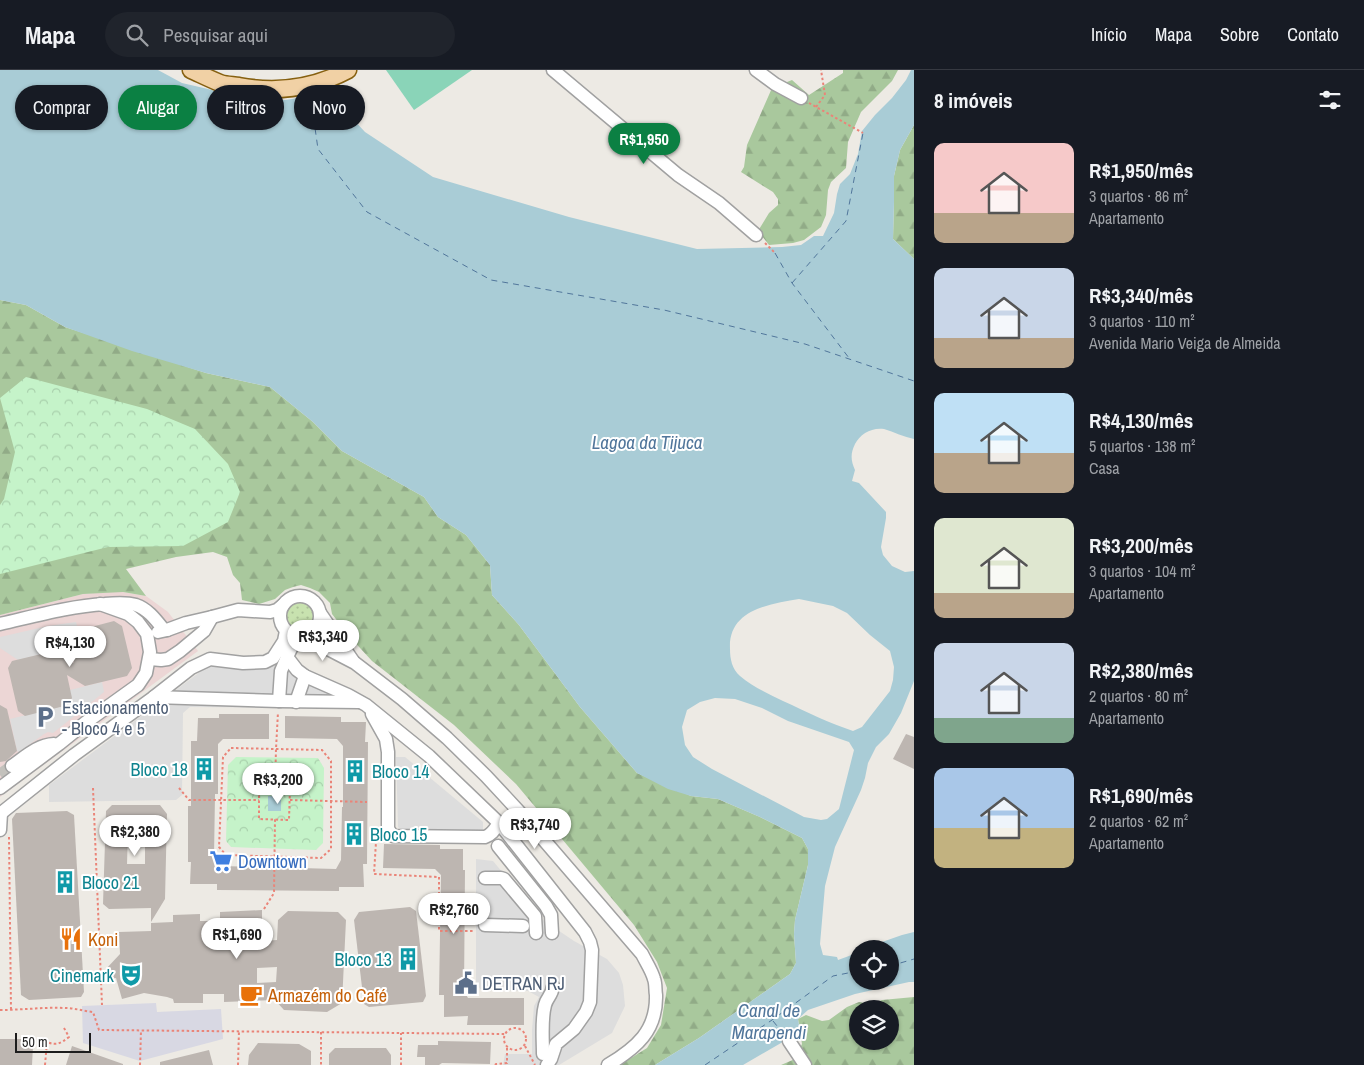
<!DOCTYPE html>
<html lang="pt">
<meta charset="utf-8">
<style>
body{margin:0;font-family:"Archivo Narrow",sans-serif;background:#20242c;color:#f1f3f6;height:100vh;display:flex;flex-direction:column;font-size:19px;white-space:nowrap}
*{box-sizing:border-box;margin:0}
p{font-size:16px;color:#9ea1a6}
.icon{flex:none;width:28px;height:28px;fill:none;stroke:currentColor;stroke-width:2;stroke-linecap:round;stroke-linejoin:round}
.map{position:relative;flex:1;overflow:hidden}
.sheet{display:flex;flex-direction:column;background:#171b24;width:450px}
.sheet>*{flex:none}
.hud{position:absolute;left:15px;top:15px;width:475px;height:45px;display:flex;gap:10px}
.fabs{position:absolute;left:849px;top:870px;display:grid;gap:10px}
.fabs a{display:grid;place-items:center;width:50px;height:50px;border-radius:50%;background:#171b24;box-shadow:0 1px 4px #0004;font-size:25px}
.scale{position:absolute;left:15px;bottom:12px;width:76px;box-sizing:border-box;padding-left:5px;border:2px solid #1d1d1d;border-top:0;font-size:14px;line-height:18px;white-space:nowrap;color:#1d1d1d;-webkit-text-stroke:4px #fff;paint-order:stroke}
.price{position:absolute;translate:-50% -42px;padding:0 11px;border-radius:18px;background:#fff;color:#222;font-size:16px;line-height:32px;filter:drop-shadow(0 1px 2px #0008)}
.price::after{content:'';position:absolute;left:50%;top:30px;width:15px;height:11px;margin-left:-8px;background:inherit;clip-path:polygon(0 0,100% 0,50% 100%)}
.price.selected{background:#0b8043;color:#fff}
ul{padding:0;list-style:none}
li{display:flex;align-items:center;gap:15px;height:125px;padding:0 20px}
li span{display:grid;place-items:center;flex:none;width:140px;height:100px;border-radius:10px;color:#555}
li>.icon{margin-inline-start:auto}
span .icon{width:60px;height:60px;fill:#fffc;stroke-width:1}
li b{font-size:21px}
h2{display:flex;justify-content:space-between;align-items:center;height:60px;padding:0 20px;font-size:21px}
.pill{padding:0 18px;border-radius:22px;background:#171b24;box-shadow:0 1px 4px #0004;font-size:18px;line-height:45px}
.pill.selected{background:#0b8043;color:#fff}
header{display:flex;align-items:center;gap:30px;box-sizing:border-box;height:70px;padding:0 25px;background:#171b24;border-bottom:1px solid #363941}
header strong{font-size:24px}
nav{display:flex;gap:28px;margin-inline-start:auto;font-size:18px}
.search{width:350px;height:45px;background:#20242c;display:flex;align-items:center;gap:12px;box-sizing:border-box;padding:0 18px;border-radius:28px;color:#9ea1a6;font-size:19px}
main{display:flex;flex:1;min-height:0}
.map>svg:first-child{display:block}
.commercial{fill:#ecd6d5}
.grass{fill:url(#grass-dots)}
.forest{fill:url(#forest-firs);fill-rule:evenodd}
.park{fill:url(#park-crowns)}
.pitch{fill:#8ad4b8}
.parking{fill:#ddd}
.plaza{fill:#d8d8e3}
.water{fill:#a9ccd6;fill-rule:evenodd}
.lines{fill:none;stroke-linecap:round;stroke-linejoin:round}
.ferry{stroke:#51769b;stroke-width:1;stroke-dasharray:6 5;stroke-linecap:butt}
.building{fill:#bdb6b1;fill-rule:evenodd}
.minor-tunnel{stroke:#c3c1bc;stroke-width:12;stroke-dasharray:12 6;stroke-linecap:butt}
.minor-casing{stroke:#a1a1a1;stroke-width:15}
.major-casing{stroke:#866010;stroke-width:19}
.path{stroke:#ea8478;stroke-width:2;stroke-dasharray:2.5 2.5;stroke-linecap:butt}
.minor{stroke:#fff;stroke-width:12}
.major{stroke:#f1d1a5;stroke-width:16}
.labels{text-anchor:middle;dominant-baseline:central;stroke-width:4;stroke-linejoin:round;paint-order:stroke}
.service-label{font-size:18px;fill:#4e5e75;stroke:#fff;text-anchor:start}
.culture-label{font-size:18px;fill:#0d838f;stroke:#fff;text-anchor:end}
.shop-label{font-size:18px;fill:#366cbe;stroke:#fff;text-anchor:start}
.food-label{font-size:18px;fill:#c56008;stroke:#fff;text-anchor:start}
.water-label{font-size:19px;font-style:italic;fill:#51769b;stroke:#fff}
</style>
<header>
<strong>Mapa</strong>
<div class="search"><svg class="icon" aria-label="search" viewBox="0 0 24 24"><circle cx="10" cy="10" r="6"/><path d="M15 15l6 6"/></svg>Pesquisar aqui</div>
<nav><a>Início</a><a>Mapa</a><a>Sobre</a><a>Contato</a></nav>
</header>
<main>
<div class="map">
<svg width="914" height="995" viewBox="0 0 914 995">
<defs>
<pattern id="grass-dots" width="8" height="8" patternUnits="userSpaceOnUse" patternTransform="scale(1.25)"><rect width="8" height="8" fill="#c8e2af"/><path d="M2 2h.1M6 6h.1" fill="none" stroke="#abc196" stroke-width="1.8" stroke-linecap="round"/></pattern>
<pattern id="forest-firs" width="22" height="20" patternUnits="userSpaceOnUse" patternTransform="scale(1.25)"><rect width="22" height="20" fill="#a9c89d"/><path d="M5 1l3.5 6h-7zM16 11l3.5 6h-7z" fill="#91ab87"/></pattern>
<pattern id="park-crowns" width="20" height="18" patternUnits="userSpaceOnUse" patternTransform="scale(1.25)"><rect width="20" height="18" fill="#c5f3c9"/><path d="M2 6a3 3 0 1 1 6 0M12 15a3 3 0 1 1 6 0" fill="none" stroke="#a9d0ac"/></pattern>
</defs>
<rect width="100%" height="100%" fill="#edeae4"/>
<path class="commercial" d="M105 522H123L146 526 168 542 198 581 0 727V545L83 524Z"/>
<circle class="grass" cx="300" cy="546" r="15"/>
<g class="forest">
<path d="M843 0H898L892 11 861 42 848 72 846 98 831 112 828 120 826 145 821 157 804 170 793 173 769 175 758 161 769 143 778 135V129L773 122 741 102 744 97 747 75 772 18 792 10 809 25 843 3Z"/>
<path d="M914 55V189L893 169 894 132V106L900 80Z"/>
<path d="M0 230 26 235 65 257 206 303 270 317 313 352 342 381 424 427 438 447 466 465 490 495 492 525 519 555 580 637 637 703 691 726 718 729 760 747 802 768 808 779V795L795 850 794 864 796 893 790 904 699 968 655 995H620L647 978 661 955 667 918 657 892 634 855 516 714 454 655 372 591 349 566 332 544 330 533 319 522 310 518 301 515 293 517 285 520 275 529 259 534 242 530 240 513 233 505 227 487 213 482 176 487 126 499 146 526 123 522 83 524 0 545Z"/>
<path d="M914 927V995H781L795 989 802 974 798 949 806 945 822 951 829 950 847 937 859 932 871 934 882 930ZM858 939H890V971H858Z"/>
</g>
<g class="park">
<path d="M26 307 147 339 195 359 228 394 240 422 228 452 183 476 108 477 0 504V435L4 429 15 382 0 328Z"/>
<path d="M236 687 318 688 324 698 323 773 316 780 231 777 226 771 228 695Z"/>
</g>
<path class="pitch" d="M386 0H472L414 40Z"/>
<g class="parking">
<path d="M76 552 78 560 72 562 62 579 18 590 0 578V567L48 556Z"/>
<path d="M208 596H288L342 630 341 638 190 637 183 643 182 725 176 730 49 732V715Z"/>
<path d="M102 612 104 622 77 644 53 663 48 662 44 664 19 682 17 681 10 649 67 635 70 620Z"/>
<path d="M396 687H405L483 752V761H403L398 757Z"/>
<path d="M476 789 493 791 540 848 574 871 607 889 619 903 623 915 625 936 612 963 559 995H503L505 984H532V960L534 936 539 927 528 921 481 920 476 913Z"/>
</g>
<path class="plaza" d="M156 933 157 942 221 939 223 969 140 991 83 973 82 936Z"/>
<g class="water">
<path d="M0 0H158L182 13 208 19 239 28 285 30 319 25 328 27 338 33 365 62 433 107 569 147 697 179 782 177 801 175 814 166H823L834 143 837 124 840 114 850 104 858 84 862 61 875 45 892 28 906 10 911 0H914V55L900 80 894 106V132L893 169 914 189V369C904 367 894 362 884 359 872 357 860 364 855 374 850 384 851 391 855 400L852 411 859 413 886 442V448L881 477 883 485 892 496 905 502 914 501V611L901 643 889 664 876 677 868 693 865 708 861 720 835 777 825 816 820 874 823 885 837 887 838 890 857 883 858 911H890V879H862L902 865 914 862V912H909L855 924 808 940 798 949 800 962 743 995H655L699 968 790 904 796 893 794 864 795 850 808 795V779L802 768 760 747 718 729 691 726 668 719 637 703 580 637 519 555 492 525 490 495 466 465 438 447 424 427 342 381 313 352 270 317 206 303 132 281 65 257 26 235 0 230ZM799 529 833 536 847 543 870 565 890 581 894 597 893 610 890 621 862 657 853 661C829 653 807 642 783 631 769 624 753 617 740 606 732 599 730 589 730 579 728 540 769 534 799 529ZM715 628 735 629 762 638 788 651 849 672 854 680 839 739 827 749 821 750 804 747 712 699 693 687 685 675 682 657 687 640 700 632Z"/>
<rect x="268" y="726" width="13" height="15"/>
</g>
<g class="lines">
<g class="ferry">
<path d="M312 37 318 79 367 142 491 210 664 240 805 274 914 311"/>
<path d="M775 183 792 213 849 288"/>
<path d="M792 213 846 151 863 63"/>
<path d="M890 896 914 889"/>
<path d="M773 951 786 967"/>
<path d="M705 995 772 950 833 906 858 901"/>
</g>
</g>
<g class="building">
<path d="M114 551 122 556 132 598 127 606 85 616 67 605 72 628 68 635 25 646 18 641 8 598 12 591 54 581 74 593 68 569 72 562Z"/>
<path d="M0 635 7 639 17 681 6 691 0 692Z"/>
<path d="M219 644H269V669H223L218 674V724H215L214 787 222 796 336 799 341 790 342 737H343V676L337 669 285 668V646L341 647V652H366L365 672H368L367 794H363L364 817H339V821L217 820V814H190L191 792H188V736H191V671H197L198 648H219Z"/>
<path d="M906 664 914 667V699L893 689Z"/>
<path d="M112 735H160L167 744 165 829 151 852V838L109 839 103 834 106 741ZM128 761H145V794H127Z"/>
<path d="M67 741 74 745 84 922 81 927 29 930 21 925 12 749 16 743Z"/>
<path d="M384 774 440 775V779H463V800H465L464 921 468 928H524V955H467L468 946 444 947V925H439L441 805 435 799 383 798Z"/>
<path d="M410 837 416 841 426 926 423 932 369 937 364 934 354 850 359 842Z"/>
<path d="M262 840V871L277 870 278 850 288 841 338 842 346 850 342 933 327 942 284 940 275 930 224 932V924H203V933H174L173 929 167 927 144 923 122 929 116 908 109 910 106 899 120 884 119 862 151 861V853L173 852V845L200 844V851H220V842ZM277 897 276 912 257 913V898Z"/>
<path d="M0 969H23L33 976 32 995H0Z"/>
<path d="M438 971 491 972 490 994 442 993 439 995H425V987H417L418 975H438Z"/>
<path d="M258 973 299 974 311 981V995H248L249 985Z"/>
<path d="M72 976 123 994V995H66Z"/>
<path d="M335 978H386L391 985V995H329V984Z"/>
<path d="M209 980 213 995H160V992Z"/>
</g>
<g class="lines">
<path class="minor-tunnel" d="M0 705 12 696"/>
<defs>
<g id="minor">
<path d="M553 0 678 105 719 133 756 165"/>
<path d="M756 0 775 14 801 28"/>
<circle cx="300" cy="546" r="20"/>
<path d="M320 543 353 591"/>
<path d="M0 554C35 546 70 536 105 534 115 533 126 532 136 535 148 539 156 550 164 560H167"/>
<path d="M158 562 167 560 186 553 212 547 238 540 270 542 277 540 283 535"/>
<path d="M297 566 287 587 297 600 305 606 348 625 366 635 429 686 499 753 585 862 590 872 592 880 590 932 586 942 574 959 556 974 551 989 547 995"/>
<path d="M303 566 355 593 402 629 447 668 486 706 525 748 642 884C646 892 652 901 654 909 656 914 655 920 656 925 657 961 636 978 608 995"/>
<path d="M150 589 161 590 168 589 180 581 204 561 212 547"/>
<path d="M154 627 279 631 359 632"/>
<path d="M279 631 281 601 287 587"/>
<path d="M296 632 305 606"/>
<path d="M372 644 386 669 388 682V759L393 766 485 767C492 765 495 759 499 753"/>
<path d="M12 696C25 687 37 675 54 674"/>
<path d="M0 718 59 674 85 653 138 615 146 603 150 582 147 564 138 552 128 544 100 534"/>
<path d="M0 744 74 685 154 627 191 598 210 589 243 593 265 592 273 588 284 571 286 561"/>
<path d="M0 760 1 743"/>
<path d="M498 776 546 836 551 845 552 863"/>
<path d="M485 808H501L504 809 535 846 536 863"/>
<path d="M485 855 523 856"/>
<path d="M789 971 805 995"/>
<path d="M543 984C543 968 541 950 545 935 547 927 552 926 553 916"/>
</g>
<path id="major" d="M191 0C200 4 210 9 220 13 225 15 232 15 239 16 276 23 314 18 348 0"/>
</defs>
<use href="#minor" class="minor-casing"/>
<use href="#major" class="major-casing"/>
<g class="path">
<path d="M809 33 863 63"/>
<path d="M312 37 320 31 321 24"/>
<path d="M816 37 825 25 821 0"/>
<path d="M765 173 775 183"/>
<path d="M231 678 322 680 331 691V779L321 788 226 785 219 777 223 687Z"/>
<path d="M259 717H290L289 750 259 749Z"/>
<path d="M275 717 276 679 278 642"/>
<path d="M93 718 102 935"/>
<path d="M179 718 189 730H259"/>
<path d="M290 730 367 732"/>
<path d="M9 767 11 940"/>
<path d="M382 767 376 772 374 804 439 807V861H475"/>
<path d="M264 839 274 823 275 749"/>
<path d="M0 940C22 940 43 937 65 938 74 938 83 941 93 942L99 960 505 964"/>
<circle cx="515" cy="969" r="11"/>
<path d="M321 962V995"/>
<path d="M525 976 535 995"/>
<path d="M45 995 47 972C57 976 61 973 69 967L64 958"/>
<path d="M140 995 141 960"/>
<path d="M238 995 239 960"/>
<path d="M401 995V963"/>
<path d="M495 995 496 994 507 993V977"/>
</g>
<use href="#minor" class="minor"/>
<use href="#major" class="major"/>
</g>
<defs>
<symbol id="parking-bare" viewBox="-9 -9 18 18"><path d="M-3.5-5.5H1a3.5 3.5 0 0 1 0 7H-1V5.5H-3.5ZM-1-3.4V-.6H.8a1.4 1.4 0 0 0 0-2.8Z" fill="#5c6f8a" stroke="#fff" stroke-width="2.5" paint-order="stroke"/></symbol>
<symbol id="building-bare" viewBox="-9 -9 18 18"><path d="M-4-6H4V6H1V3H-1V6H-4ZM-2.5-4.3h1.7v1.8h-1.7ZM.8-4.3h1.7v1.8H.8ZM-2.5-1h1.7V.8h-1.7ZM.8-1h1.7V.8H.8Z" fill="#0f9aa8" stroke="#fff" stroke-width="2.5" paint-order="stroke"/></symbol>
<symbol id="supermarket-bare" viewBox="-9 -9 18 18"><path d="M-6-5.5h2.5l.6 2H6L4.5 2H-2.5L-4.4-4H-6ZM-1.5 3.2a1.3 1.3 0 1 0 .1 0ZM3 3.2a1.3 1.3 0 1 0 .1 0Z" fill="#3f7fe0" stroke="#fff" stroke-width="2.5" paint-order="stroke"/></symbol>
<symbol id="restaurant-bare" viewBox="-9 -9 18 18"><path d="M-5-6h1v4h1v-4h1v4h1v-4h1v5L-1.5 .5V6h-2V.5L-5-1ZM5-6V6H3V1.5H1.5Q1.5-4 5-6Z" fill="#e8710a" stroke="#fff" stroke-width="2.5" paint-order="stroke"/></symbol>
<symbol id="theatre-bare" viewBox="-9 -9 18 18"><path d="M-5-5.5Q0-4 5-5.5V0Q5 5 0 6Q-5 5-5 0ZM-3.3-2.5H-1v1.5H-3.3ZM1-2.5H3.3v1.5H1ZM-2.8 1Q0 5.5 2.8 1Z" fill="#0f9aa8" stroke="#fff" stroke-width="2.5" paint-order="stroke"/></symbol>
<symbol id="civic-bare" viewBox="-9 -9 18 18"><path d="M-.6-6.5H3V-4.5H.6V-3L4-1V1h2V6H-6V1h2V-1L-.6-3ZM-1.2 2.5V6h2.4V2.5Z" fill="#5c6f8a" stroke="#fff" stroke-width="2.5" paint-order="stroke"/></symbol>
<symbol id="cafe-bare" viewBox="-9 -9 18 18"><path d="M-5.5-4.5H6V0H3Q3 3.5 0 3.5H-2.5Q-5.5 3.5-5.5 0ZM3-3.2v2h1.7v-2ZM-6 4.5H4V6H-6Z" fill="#e8710a" stroke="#fff" stroke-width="2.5" paint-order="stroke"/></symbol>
</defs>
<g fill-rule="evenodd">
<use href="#parking-bare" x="29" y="631" width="32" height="32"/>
<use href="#building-bare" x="188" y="683" width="32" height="32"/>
<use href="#building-bare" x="339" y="685" width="32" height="32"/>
<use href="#building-bare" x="338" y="748" width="32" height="32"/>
<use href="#supermarket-bare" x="205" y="775" width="32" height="32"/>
<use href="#building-bare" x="49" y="796" width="32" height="32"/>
<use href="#restaurant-bare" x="55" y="853" width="32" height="32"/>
<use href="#building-bare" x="392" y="873" width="32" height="32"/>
<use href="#theatre-bare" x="115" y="889" width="32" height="32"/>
<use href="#civic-bare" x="450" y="897" width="32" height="32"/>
<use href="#cafe-bare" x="235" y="909" width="32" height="32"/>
</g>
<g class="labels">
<g class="service-label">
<text x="62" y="637">Estacionamento<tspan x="62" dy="21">- Bloco 4 e 5</tspan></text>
<text x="482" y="913">DETRAN RJ</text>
</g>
<g class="culture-label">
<text x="188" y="699">Bloco 18</text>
<text x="372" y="701" text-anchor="start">Bloco 14</text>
<text x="370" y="764" text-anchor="start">Bloco 15</text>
<text x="82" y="812" text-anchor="start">Bloco 21</text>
<text x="392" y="889">Bloco 13</text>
<text x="114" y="905">Cinemark</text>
</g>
<g class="shop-label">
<text x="238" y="791">Downtown</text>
</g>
<g class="food-label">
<text x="88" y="869">Koni</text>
<text x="268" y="925">Armazém do Café</text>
</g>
<g class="water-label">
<text x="647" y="372">Lagoa da Tijuca</text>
<text x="769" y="940">Canal de<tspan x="769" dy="22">Marapendi</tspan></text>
</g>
</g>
</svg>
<div class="fabs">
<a><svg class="icon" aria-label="locate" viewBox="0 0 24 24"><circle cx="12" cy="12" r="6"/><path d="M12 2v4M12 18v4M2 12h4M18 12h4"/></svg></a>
<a><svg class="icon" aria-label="layers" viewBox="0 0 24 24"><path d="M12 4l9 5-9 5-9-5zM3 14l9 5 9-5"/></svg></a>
</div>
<div class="scale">50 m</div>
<b class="price selected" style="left:644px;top:95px">R$1,950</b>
<b class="price" style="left:323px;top:592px">R$3,340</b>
<b class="price" style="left:70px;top:598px">R$4,130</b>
<b class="price" style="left:278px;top:735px">R$3,200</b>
<b class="price" style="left:535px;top:780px">R$3,740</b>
<b class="price" style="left:135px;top:787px">R$2,380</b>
<b class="price" style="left:454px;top:865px">R$2,760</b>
<b class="price" style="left:237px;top:890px">R$1,690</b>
<div class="hud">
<a class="pill">Comprar</a>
<a class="pill selected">Alugar</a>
<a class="pill">Filtros</a>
<a class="pill">Novo</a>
</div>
</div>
<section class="sheet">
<h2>8 imóveis<svg class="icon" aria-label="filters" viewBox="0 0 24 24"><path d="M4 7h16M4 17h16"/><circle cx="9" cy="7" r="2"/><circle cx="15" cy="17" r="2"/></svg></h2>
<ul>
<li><span style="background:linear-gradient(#f6c9c9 70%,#b9a48a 0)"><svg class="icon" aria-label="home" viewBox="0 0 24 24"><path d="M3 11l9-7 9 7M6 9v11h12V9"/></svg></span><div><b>R$1,950/mês</b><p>3 quartos · 86 m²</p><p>Apartamento</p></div></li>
<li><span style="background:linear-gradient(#c9d6e8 70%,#b9a48a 0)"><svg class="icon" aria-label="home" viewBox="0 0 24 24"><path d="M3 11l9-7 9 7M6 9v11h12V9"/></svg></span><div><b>R$3,340/mês</b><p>3 quartos · 110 m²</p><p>Avenida Mario Veiga de Almeida</p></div></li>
<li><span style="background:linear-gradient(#bfe0f5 60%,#b9a48a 0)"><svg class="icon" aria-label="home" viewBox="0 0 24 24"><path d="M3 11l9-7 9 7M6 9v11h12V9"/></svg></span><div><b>R$4,130/mês</b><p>5 quartos · 138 m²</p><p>Casa</p></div></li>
<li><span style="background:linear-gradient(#dfe7d0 75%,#b9a48a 0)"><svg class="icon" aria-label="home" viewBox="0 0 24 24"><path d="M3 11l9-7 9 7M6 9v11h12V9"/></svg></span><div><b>R$3,200/mês</b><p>3 quartos · 104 m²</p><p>Apartamento</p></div></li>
<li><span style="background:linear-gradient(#c9d6e8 75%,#7fa58c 0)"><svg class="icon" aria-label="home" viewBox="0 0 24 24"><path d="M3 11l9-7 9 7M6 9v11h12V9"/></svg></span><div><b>R$2,380/mês</b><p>2 quartos · 80 m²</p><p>Apartamento</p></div></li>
<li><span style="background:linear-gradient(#a9c7e8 60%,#c2b280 0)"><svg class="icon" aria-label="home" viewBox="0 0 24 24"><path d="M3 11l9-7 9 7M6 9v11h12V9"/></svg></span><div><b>R$1,690/mês</b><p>2 quartos · 62 m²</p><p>Apartamento</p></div></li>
</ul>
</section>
</main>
